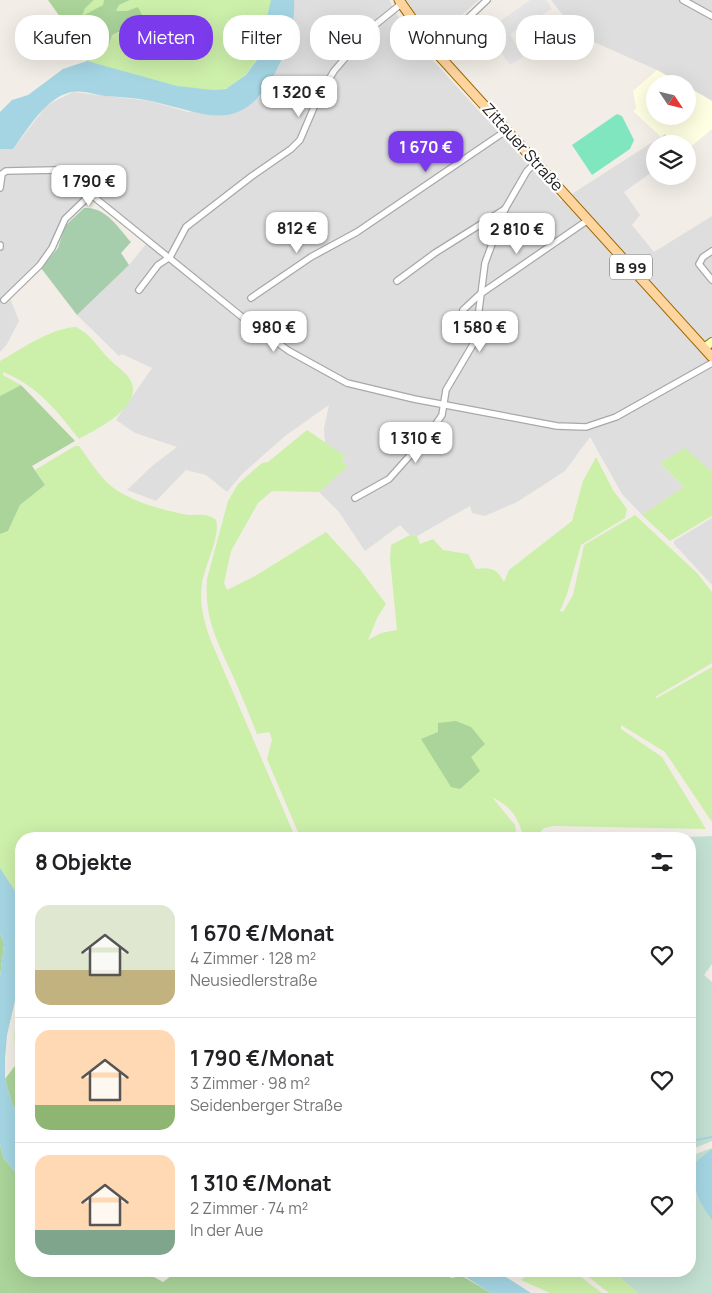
<!DOCTYPE html>
<html lang="de">
<meta charset="utf-8">
<style>
body{margin:0;font-family:Manrope,sans-serif;background:#f2f2f2;color:#202124;height:100vh;display:flex;flex-direction:column;font-size:19px;white-space:nowrap}
*{box-sizing:border-box;margin:0}
p{font-size:16px;color:#757577}
.icon{flex:none;width:28px;height:28px;fill:none;stroke:currentColor;stroke-width:2;stroke-linecap:round;stroke-linejoin:round}
.map{position:relative;flex:1;overflow:hidden}
.panel{position:absolute;left:15px;top:832px;width:681px;height:445px;display:flex;flex-direction:column;background:#fff;border-radius:20px;box-shadow:0 5px 20px #0002}
.panel>*{flex:none}
.banner{position:absolute;left:15px;top:15px;width:682px;height:45px;display:flex;gap:10px}
.needle{width:32px;rotate:125deg}
.tools{position:absolute;left:646px;top:75px;display:grid;gap:10px}
.tools a{display:grid;place-items:center;width:50px;height:50px;border-radius:50%;background:#fff;box-shadow:0 5px 20px #0002;font-size:25px}
.price{position:absolute;translate:-50% -42px;padding:0 11px;border-radius:10px;background:#fff;color:#222;font-size:16px;line-height:32px;filter:drop-shadow(0 1px 2px #0008)}
.price::after{content:'';position:absolute;left:50%;top:30px;width:15px;height:11px;margin-left:-8px;background:inherit;clip-path:polygon(0 0,100% 0,50% 100%)}
.price.selected{background:#7c3aed;color:#fff}
ul{padding:0;list-style:none}
li{display:flex;align-items:center;gap:15px;height:125px;padding:0 20px}
li+li{border-top:1px solid #e0e0e0}
li span{display:grid;place-items:center;flex:none;width:140px;height:100px;border-radius:15px;color:#555}
li>.icon{margin-inline-start:auto}
span .icon{width:60px;height:60px;fill:#fffc;stroke-width:1}
li b{font-size:21px}
h2{display:flex;justify-content:space-between;align-items:center;height:60px;padding:0 20px;font-size:21px}
.pill{padding:0 18px;border-radius:20px;background:#fff;box-shadow:0 5px 20px #0002;font-size:18px;line-height:45px}
.pill.selected{background:#7c3aed;color:#fff}
.map>svg:first-child{display:block}
.residential{fill:#dfdede}
.education{fill:#ffffe3}
.grass{fill:#ccefaa}
.forest{fill:#aad499}
.wetland{fill:#c3e1d3}
.cemetery{fill:#a6cdac}
.pitch{fill:#80e6bf}
.parking{fill:#e5e5e5}
.water{fill:#a5d5e3}
.lines{fill:none;stroke-linecap:round;stroke-linejoin:round}
.stream{stroke:#a5d5e3;stroke-width:2}
.street-casing{stroke:#a8a8a8;stroke-width:8}
.secondary-casing{stroke:#738000;stroke-width:10}
.primary-casing{stroke:#9e6900;stroke-width:11}
.street{stroke:#fff;stroke-width:5.5}
.secondary{stroke:#fbfeb9;stroke-width:8}
.primary{stroke:#ffd59f;stroke-width:9}
.labels{text-anchor:middle;dominant-baseline:central;stroke-width:4.5;stroke-linejoin:round;paint-order:stroke}
.shield{fill:#fff;stroke:#646464;stroke-width:1}
.shield-label{font-size:15px;font-weight:bold;fill:#212121}
.street-label{font-size:16px;fill:#212121;stroke:#fff}
</style>
<div class="map">
<svg width="712" height="1293" viewBox="0 0 712 1293">
<rect width="100%" height="100%" fill="#f2eee7"/>
<g class="residential">
<path d="M294 0H389L397 15 428 55 561 201 665 134 672 144H655V170L624 192 640 215 632 225 654 252 712 216V472L685 449 660 463 684 487 642 515 622 494 590 437 565 471 517 502 485 516 472 513 470 506 417 536 410 535 400 525 365 551 339 512 319 492 347 466 342 462 345 456 325 443 324 428 329 405 285 436 242 474 227 492 206 475 186 470 156 501 127 490 152 466 177 447 135 433 116 420 152 368 122 354 119 356 77 315 129 265 150 239 90 190 61 221 44 257 8 293 19 321 7 344 0 352V149H13L47 105 73 92 150 101 188 112 259 98 280 64 288 41Z"/>
<path d="M406 0H479L437 37 431 36Z"/>
<path d="M551 0H712V101L688 87V84H682L657 70 569 31 573 28Z"/>
<path d="M712 518V585L674 544V541Z"/>
</g>
<path class="education" d="M657 70 682 84H655V116H688V87L712 101V129L688 149V144H672L665 134 661 137 633 111 636 109 633 91Z"/>
<g class="grass">
<path d="M94 0H104L103 5 82 16 83 9Z"/>
<path d="M130 0H271V3C267 18 262 51 255 62 249 72 237 86 224 89 188 96 122 72 87 61L95 50 112 35 123 31 138 7 127 11H115L119 5Z"/>
<path d="M76 327C92 335 97 347 109 359 116 366 126 372 131 381 143 408 96 429 79 439 57 411 38 386 3 372V375L21 385 0 396V361C23 348 49 329 76 327Z"/>
<path d="M307 430 345 456 342 462 348 466 319 492 272 491 258 503 231 551 224 583 227 590 255 576 326 532 359 568 386 604 378 616 368 640 381 633 397 630 390 559 391 545 410 535 417 536 420 544 433 539 443 550 468 554 476 569C491 567 497 569 504 582L509 570 572 521 583 481 596 457 613 490 627 509 625 518 581 545 567 594 560 611 563 612 573 595 584 545 635 515 697 573 712 592V663L655 697 657 698 712 667V822L665 752 621 725V729L662 757 706 829 554 826 544 828 534 839 523 836C518 816 510 806 492 797L515 825 517 839H301L267 759 272 739 269 732 257 734C249 714 241 694 232 674 217 640 204 618 207 579L228 501 238 484 262 463 268 462Z"/>
<path d="M75 446H79C89 459 98 475 111 486 130 501 159 509 183 514 195 517 205 511 216 520 221 536 204 567 202 584 199 604 204 622 211 641L296 839H21V892L15 891 0 868V534L8 531 20 505 45 485 35 470Z"/>
<path d="M685 448 712 472V516L670 541 642 515 684 487 660 463Z"/>
<path d="M21 1005V1058C9 1040 16 1024 21 1005Z"/>
<path d="M533 1271H573L602 1293H550L521 1280Z"/>
<path d="M581 1271H613L638 1293H609Z"/>
</g>
<g class="forest">
<path d="M48 0H94L85 8 82 16 103 5 104 0H130L119 5 116 11H127L138 7 142 15 133 25 112 35 109 44 99 46 87 61V55Z"/>
<path d="M21 385 75 441 32 466 45 485 20 505 8 531 0 534V396Z"/>
<path d="M456 721 471 727 485 744 471 757 480 771 460 789 451 787 421 739 438 732V723Z"/>
<path d="M0 934 4 944 0 977Z"/>
<path d="M21 1058V1118L12 1104 5 1079Z"/>
<path d="M0 1145 4 1159 21 1178V1271H143L163 1282 178 1271H443L451 1278 462 1276 491 1293H0Z"/>
</g>
<g class="wetland">
<path d="M560 835 597 836V839H546Z"/>
<path d="M712 836V964L704 975 712 982V1141L690 1150V839L666 838Z"/>
<path d="M712 1148V1293H638L613 1271H690V1156Z"/>
</g>
<path class="cemetery" d="M84 208C106 206 119 229 131 242L121 253 129 265 77 315 41 268 58 248 65 226Z"/>
<path class="pitch" d="M617 114 622 116 634 140 630 149 592 175 572 145Z"/>
<path class="parking" d="M530 0H546L552 9 510 34 523 57 510 65 498 48 488 55 472 32 482 25 486 31Z"/>
<g class="water">
<path d="M271 0H294C296 24 287 52 275 73 240 136 208 114 151 101 136 98 120 97 105 96 95 94 81 90 71 92 45 98 28 129 13 149H0V112L12 100 28 95 63 69 87 61 177 86 213 90 226 89 246 75 257 60Z"/>
<path d="M0 868 21 900V975L7 1035 5 1059V1079L12 1104 21 1118V1178L4 1159 0 1145V977L4 944 0 934Z"/>
<path d="M712 1149V1220C698 1200 693 1190 692 1165Z"/>
<path d="M456 1271H502L506 1277 531 1293H491Z"/>
</g>
<g class="lines">
<path class="stream" d="M690 1141 712 1137"/>
<defs>
<g id="street">
<path d="M683 0 712 16"/>
<path d="M434 50 487 0"/>
<path d="M0 188 2 174 6 171 55 170 68 176 247 321 289 351 347 383 414 399 557 426 586 427 616 417 712 363"/>
<path d="M0 245V247"/>
<path d="M712 251 703 257 699 264 712 280"/>
<path d="M170 257 186 227 252 176 291 149 300 140 318 98 334 71 370 29 401 4"/>
<path d="M397 281 435 253 505 209"/>
<path d="M139 290 158 265 170 257"/>
<path d="M251 298 311 257 357 232 507 130"/>
<path d="M4 300 40 265 52 248 65 219 90 195"/>
<path d="M463 310 479 295 588 220"/>
<path d="M355 498 389 479 429 434 442 415 446 390 475 341 485 263 505 209 527 171 536 162"/>
</g>
<path id="secondary" d="M704 348 712 342"/>
<path id="primary" d="M399 0 434 50 712 357"/>
</defs>
<use href="#street" class="street-casing"/>
<use href="#secondary" class="secondary-casing"/>
<use href="#primary" class="primary-casing"/>
<use href="#street" class="street"/>
<use href="#secondary" class="secondary"/>
<use href="#primary" class="primary"/>
</g>
<g class="labels">
<rect class="shield" x="610" y="254.5" width="42" height="25" rx="4"/>
<g class="shield-label">
<text x="631" y="267">B 99</text>
</g>
<g class="street-label">
<text transform="translate(523 147) rotate(48)">Zittauer Straße</text>
</g>
</g>
</svg>
<div class="tools">
<a><svg class="needle" viewBox="-14 -14 28 28"><path d="M0-13l5 13h-10z" fill="#e53935"/><path d="M0 13l5-13h-10z" fill="#757577"/></svg></a>
<a><svg class="icon" aria-label="layers" viewBox="0 0 24 24"><path d="M12 4l9 5-9 5-9-5zM3 14l9 5 9-5"/></svg></a>
</div>
<b class="price" style="left:299px;top:118px">1 320 €</b>
<b class="price selected" style="left:426px;top:173px">1 670 €</b>
<b class="price" style="left:89px;top:207px">1 790 €</b>
<b class="price" style="left:297px;top:254px">812 €</b>
<b class="price" style="left:517px;top:255px">2 810 €</b>
<b class="price" style="left:274px;top:353px">980 €</b>
<b class="price" style="left:480px;top:353px">1 580 €</b>
<b class="price" style="left:416px;top:464px">1 310 €</b>
<div class="banner">
<a class="pill">Kaufen</a>
<a class="pill selected">Mieten</a>
<a class="pill">Filter</a>
<a class="pill">Neu</a>
<a class="pill">Wohnung</a>
<a class="pill">Haus</a>
</div>
<section class="panel">
<h2>8 Objekte<svg class="icon" aria-label="filters" viewBox="0 0 24 24"><path d="M4 7h16M4 17h16"/><circle cx="9" cy="7" r="2"/><circle cx="15" cy="17" r="2"/></svg></h2>
<ul>
<li><span style="background:linear-gradient(#dfe7d0 65%,#c2b280 0)"><svg class="icon" aria-label="home" viewBox="0 0 24 24"><path d="M3 11l9-7 9 7M6 9v11h12V9"/></svg></span><div><b>1 670 €/Monat</b><p>4 Zimmer · 128 m²</p><p>Neusiedlerstraße</p></div><svg class="icon" aria-label="heart" viewBox="0 0 24 24"><path d="M12 20l-8-8c-3-5 5-10 8-4 3-6 11-1 8 4z"/></svg></li>
<li><span style="background:linear-gradient(#ffd9b3 75%,#8fb573 0)"><svg class="icon" aria-label="home" viewBox="0 0 24 24"><path d="M3 11l9-7 9 7M6 9v11h12V9"/></svg></span><div><b>1 790 €/Monat</b><p>3 Zimmer · 98 m²</p><p>Seidenberger Straße</p></div><svg class="icon" aria-label="heart" viewBox="0 0 24 24"><path d="M12 20l-8-8c-3-5 5-10 8-4 3-6 11-1 8 4z"/></svg></li>
<li><span style="background:linear-gradient(#ffd9b3 75%,#7fa58c 0)"><svg class="icon" aria-label="home" viewBox="0 0 24 24"><path d="M3 11l9-7 9 7M6 9v11h12V9"/></svg></span><div><b>1 310 €/Monat</b><p>2 Zimmer · 74 m²</p><p>In der Aue</p></div><svg class="icon" aria-label="heart" viewBox="0 0 24 24"><path d="M12 20l-8-8c-3-5 5-10 8-4 3-6 11-1 8 4z"/></svg></li>
</ul>
</section>
</div>
